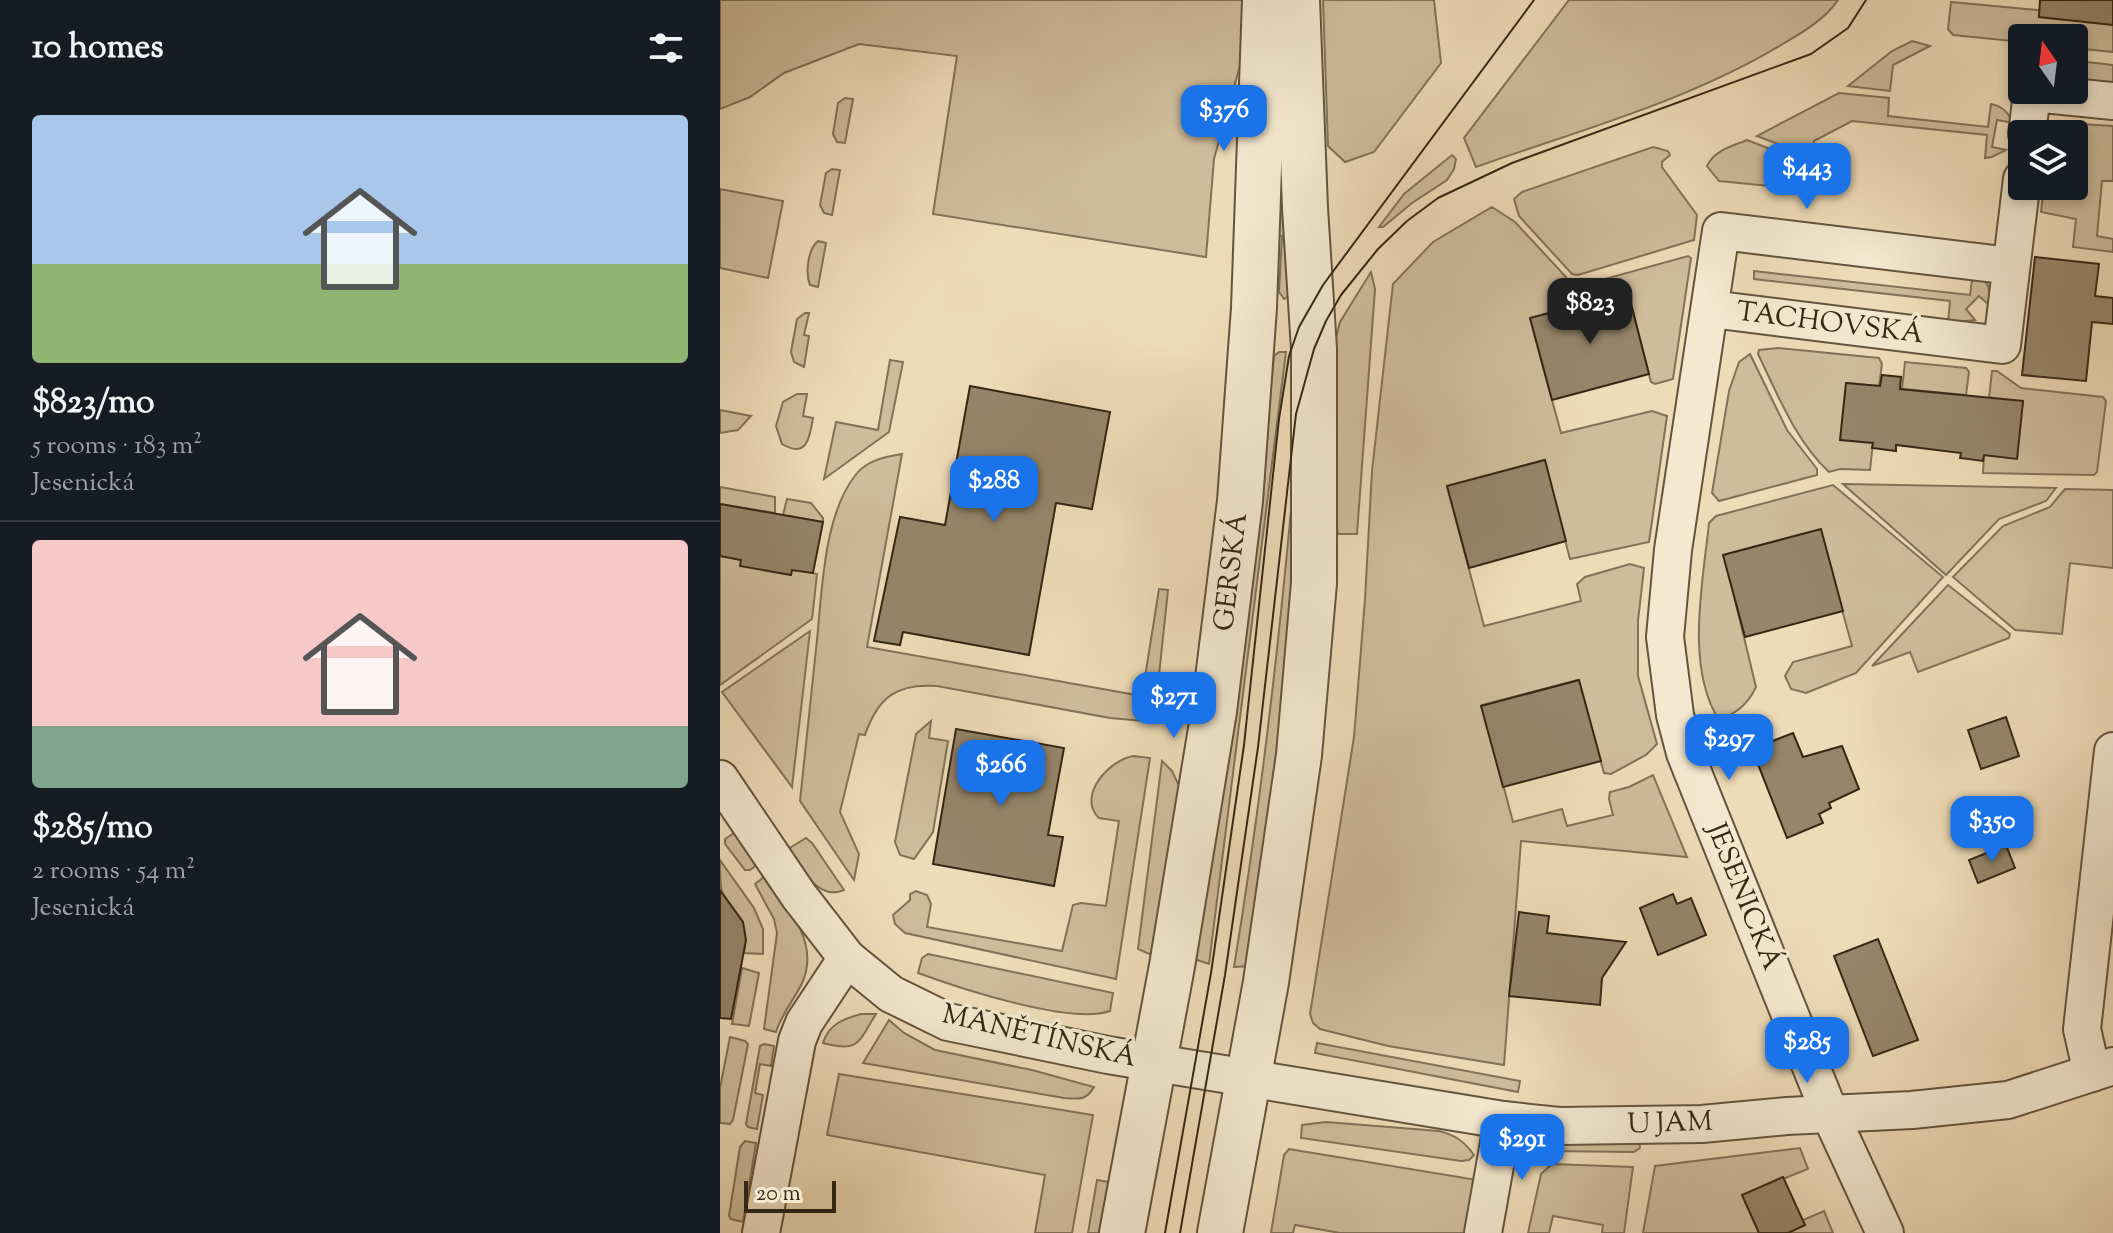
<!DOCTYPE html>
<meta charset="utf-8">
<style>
body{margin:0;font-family:"Sorts Mill Goudy",serif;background:#20242c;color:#f1f3f6;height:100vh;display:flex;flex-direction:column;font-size:30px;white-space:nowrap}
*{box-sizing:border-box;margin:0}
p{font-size:26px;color:#9ea1a6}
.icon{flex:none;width:44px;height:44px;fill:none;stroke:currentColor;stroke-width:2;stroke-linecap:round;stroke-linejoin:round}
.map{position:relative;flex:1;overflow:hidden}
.panel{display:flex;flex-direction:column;background:#171b24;width:720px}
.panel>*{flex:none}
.needle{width:52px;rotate:346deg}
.buttons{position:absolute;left:1288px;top:24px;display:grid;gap:16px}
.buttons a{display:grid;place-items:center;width:80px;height:80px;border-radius:8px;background:#171b24;box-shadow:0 4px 12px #0003;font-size:40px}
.scale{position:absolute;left:24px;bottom:20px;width:92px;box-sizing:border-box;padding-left:8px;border:4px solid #362714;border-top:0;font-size:22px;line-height:28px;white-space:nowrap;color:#362714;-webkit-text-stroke:6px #f4e8d0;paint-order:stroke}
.price{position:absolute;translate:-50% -68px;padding:0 18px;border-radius:16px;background:#1a73e8;color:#fff;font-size:26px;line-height:52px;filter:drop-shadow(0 2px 4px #0008)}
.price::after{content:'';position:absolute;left:50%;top:48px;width:24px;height:18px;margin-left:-12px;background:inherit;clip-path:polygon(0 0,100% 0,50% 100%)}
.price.selected{background:#222;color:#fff}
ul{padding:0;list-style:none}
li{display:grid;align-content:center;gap:16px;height:424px;padding:0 32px}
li+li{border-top:2px solid #363941}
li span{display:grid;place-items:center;height:248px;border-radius:8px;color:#555}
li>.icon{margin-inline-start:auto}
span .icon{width:144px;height:144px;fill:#fffc;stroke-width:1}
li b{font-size:34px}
h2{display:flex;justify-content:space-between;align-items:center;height:96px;padding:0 32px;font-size:34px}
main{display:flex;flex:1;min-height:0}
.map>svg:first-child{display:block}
.green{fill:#cfbc9b;stroke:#827258;stroke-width:2}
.building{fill:#968569;stroke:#362714;stroke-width:2}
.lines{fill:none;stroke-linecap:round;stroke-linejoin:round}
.minor-casing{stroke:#64543d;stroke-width:40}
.tertiary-casing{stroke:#64543d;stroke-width:48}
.minor{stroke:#f4e8d0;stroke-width:36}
.tertiary{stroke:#f4e8d0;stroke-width:44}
.tram{stroke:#362714;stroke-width:2}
.labels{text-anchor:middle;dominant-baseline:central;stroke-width:7;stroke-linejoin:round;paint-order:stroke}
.street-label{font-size:28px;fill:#362714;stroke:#f4e8d0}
</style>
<main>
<section class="panel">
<h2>10 homes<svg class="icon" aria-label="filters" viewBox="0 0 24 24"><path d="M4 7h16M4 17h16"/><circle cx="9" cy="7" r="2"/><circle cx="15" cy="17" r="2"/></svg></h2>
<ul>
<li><span style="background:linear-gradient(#a9c7e8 60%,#8fb573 0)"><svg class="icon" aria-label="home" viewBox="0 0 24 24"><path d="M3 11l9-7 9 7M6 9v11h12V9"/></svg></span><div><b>$823/mo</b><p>5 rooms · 183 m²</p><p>Jesenická</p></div></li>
<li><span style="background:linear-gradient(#f6c9c9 75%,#7fa58c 0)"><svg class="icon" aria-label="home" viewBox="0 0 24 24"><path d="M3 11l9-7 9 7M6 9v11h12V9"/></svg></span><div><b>$285/mo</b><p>2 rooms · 54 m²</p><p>Jesenická</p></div></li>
</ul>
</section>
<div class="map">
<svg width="1393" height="1233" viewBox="0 0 1393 1233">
<rect width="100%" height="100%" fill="#eedbb7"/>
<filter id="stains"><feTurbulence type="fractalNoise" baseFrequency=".0025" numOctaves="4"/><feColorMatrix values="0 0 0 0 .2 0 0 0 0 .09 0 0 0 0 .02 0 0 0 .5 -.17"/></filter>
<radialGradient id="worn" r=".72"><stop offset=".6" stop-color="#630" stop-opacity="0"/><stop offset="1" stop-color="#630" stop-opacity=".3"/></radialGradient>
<g class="green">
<path d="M0 0H524V51L494 159 486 257 213 214 237 56 139 44 64 73 30 97 0 109Z"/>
<path d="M603 0H714L721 63 654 152 625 162 608 146Z"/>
<path d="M849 0H1118C1106 18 1085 31 1066 42 972 100 860 130 756 167L744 138Z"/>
<path d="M1231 2 1359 14 1393 25V52L1354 48V38H1302V42L1233 35 1228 29Z"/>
<path d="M1192 41 1210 46 1173 65 1170 91 1128 86 1172 51Z"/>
<path d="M1358 61 1393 65V86L1356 84Z"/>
<path d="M1119 93 1169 98 1168 116 1268 127 1271 104C1282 106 1288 112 1293 123L1277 120 1272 147 1286 150 1272 157 1265 158 1267 135 1132 121 1094 141 1092 157 1037 136Z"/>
<path d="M125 98 133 99 125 143 117 142 113 134 118 103Z"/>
<path d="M1362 124 1393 126V181H1382L1377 236 1393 239V252L1353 247 1356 219 1321 212 1324 186H1354V134H1338Z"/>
<path d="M1027 140 1091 165 1089 190 999 181 987 166C994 150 1013 146 1027 140Z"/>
<path d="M933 147 948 151 950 155 942 162V167L977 215 974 240 858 275 852 274 799 216 794 199 802 192Z"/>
<path d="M732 155 736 159 734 169 727 180 692 203 663 227H659L684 194Z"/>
<path d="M112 169 120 170 112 215 104 213 100 205 106 173Z"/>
<path d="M0 189 63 201 48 278 0 268Z"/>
<path d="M772 207 795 222 846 277 855 307 810 319 841 433 932 411 947 416 929 542 850 559 824 460 727 486 764 626 861 601 857 584 865 577 910 564 924 568 918 621V676L937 744 926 755 891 774 884 773 858 680 762 705 793 822 842 809 847 826 893 815 889 799 890 792 909 787 933 775 967 857 801 841 784 1065 668 1046 600 1029 593 1023 590 1014 634 737 645 599 652 471 673 284 713 242Z"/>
<path d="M546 213 575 215 569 296 564 299 559 292 562 236 556 235Z"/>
<path d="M98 241 106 243 98 287 90 285C85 273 88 249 98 241Z"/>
<path d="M968 256 971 258 953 379 935 384 931 382 908 293 864 304 860 291 863 285Z"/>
<path d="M1034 271 1250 295 1253 272C1269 282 1271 287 1269 305L1259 296 1246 309 1255 320 1228 323 1230 301 1034 279Z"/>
<path d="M651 272 655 289 637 534H618L612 497 615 342 620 322Z"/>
<path d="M85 313H89L84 335 89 336 84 367 74 362 71 352 77 319Z"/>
<path d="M1058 348 1159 358 1162 364 1159 386 1127 383 1153 443 1150 470 1120 469 1109 472C1075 440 1058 395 1038 354L1039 350Z"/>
<path d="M559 352H566L489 964 474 959 532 563 554 356Z"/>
<path d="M1030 354 1067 430 1097 469V475L999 501 992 493 1009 391 1019 362Z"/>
<path d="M170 360 183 362 169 432 104 479 116 422 158 430Z"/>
<path d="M1185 362 1246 368 1249 372 1246 395 1182 389Z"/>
<path d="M1272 371H1277L1301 388 1383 397 1386 401 1377 472 1374 475 1263 473 1264 455 1297 458 1303 402 1269 398Z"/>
<path d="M77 394H87L83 416 93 418C90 437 87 459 62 444L56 426 63 402Z"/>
<path d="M0 410 31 416 18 430 0 433Z"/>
<path d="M579 418 576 574 564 736 530 966 514 967C544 785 564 602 579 418Z"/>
<path d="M182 454 147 647 422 696 439 589 448 590 434 722 390 718 217 686C177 683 158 697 145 735L139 734 120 812 139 854 134 880 80 801C85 750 91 700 96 649 102 598 102 520 134 477 145 461 163 457 182 454Z"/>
<path d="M1123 484 1336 488 1326 501 1279 519 1226 575Z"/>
<path d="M1113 485 1223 577 1136 673 1086 693 1071 689 1065 676 1073 662 1132 646 1100 530 1004 555 1036 687C1028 704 1017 713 999 720 965 667 983 582 989 523L996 516Z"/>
<path d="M0 487 55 497V513L0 504Z"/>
<path d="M1345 489 1393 490V568L1350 563 1342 634 1295 630 1233 577 1283 526 1330 507Z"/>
<path d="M67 499 91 503 103 518V522L63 515Z"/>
<path d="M0 556 97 574 92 619 0 685Z"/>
<path d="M1228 585 1290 634 1289 638 1198 672 1190 652 1152 666Z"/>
<path d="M90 631 72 787 2 692Z"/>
<path d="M211 721 209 738 228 741 213 832 194 859 180 855 175 842 196 734Z"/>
<path d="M414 756 430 758 396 979 185 933 175 924 173 915 190 900V894L196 891 207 895 211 904 207 927 342 951 353 905 361 903 386 906 399 821 379 818C356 796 390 759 414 756Z"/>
<path d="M442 761 452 771 460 788 434 956 418 949Z"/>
<path d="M14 833 38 864 30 870H25L5 844V839Z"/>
<path d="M86 838 92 843 124 890C98 902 80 866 68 849Z"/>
<path d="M0 860 34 908 43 929V954L24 953C29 921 14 918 2 893 0 884 0 870 0 860Z"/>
<path d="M44 877C66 906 101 942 82 983 74 1000 62 1013 56 1032L44 1029 57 933 54 919 35 884Z"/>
<path d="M208 954 393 993 390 1011C350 1025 239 988 198 973L202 958Z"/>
<path d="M22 968 39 973 29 1026 12 1024Z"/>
<path d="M141 1014H156C138 1042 140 1053 103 1043 109 1024 123 1019 141 1014Z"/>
<path d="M169 1020 184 1033 215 1050 312 1070 374 1087C366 1101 359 1099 344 1098L143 1063Z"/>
<path d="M10 1037 25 1041 28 1044 13 1120 10 1124 0 1123V1088Z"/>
<path d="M597 1043 800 1081 798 1092 595 1053Z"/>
<path d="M44 1044 54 1046 51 1066 40 1064 35 1093 43 1095 37 1129 28 1127 26 1124 40 1046Z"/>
<path d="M119 1074 373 1115 352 1233H315L325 1175 107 1135Z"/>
<path d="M606 1122 719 1131C735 1135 744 1141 754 1155L749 1160 741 1161 581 1138 582 1125Z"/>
<path d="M25 1141 36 1143 23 1222 11 1219 9 1216 20 1147Z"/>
<path d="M919 1141 920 1148 914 1152 822 1151 818 1148 827 1143Z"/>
<path d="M1080 1148 1088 1169 1022 1195 1039 1233H923L935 1166Z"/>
<path d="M569 1149 757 1180 751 1233H620L575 1225 573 1233H551L564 1155Z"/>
<path d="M832 1164 913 1167 904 1233H882L883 1225 833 1216 829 1233H808L821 1174Z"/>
<path d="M377 1180 395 1183 386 1233H368Z"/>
<path d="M1104 1211 1113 1233H1068L1085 1225 1083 1220Z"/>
</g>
<g class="building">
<path d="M1320 0H1393V25L1319 17Z"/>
<path d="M1315 257 1379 264 1375 296 1393 298V324L1372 322 1366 381 1302 375Z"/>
<path d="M908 292 929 374 832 400 810 318Z"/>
<path d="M1162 375 1181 377 1180 389 1303 401 1297 459 1264 455 1263 461 1240 458 1241 453 1176 445V451L1152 448 1153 443 1120 440 1126 383 1160 386Z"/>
<path d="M250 386 390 412 372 509 336 503 309 655 183 632 180 645 154 641 180 517 225 525Z"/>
<path d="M825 460 846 541 749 568 727 486Z"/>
<path d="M0 504 103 522 93 573 72 570 71 575 20 566 21 560 0 556Z"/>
<path d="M1101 529 1123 611 1025 637 1003 555Z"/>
<path d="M859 680 881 761 783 787 761 706Z"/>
<path d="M1286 717 1299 756 1261 769 1248 730Z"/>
<path d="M236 729 344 748 328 835 343 837 334 886 213 864Z"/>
<path d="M1073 733 1083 757 1122 746 1139 789 1109 803 1111 808 1099 814 1103 823 1067 838 1032 749Z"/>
<path d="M1286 845 1295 868 1258 883 1249 860Z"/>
<path d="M0 890 23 922 26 940 11 1019 0 1018Z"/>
<path d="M953 894 957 904 971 898 986 935 938 955 920 908Z"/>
<path d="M799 912 829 916 827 933 906 942 882 978 880 1005 789 996Z"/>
<path d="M1158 939 1198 1040 1153 1056 1114 956Z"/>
<path d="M1063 1177 1085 1225 1068 1233H1039L1022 1195Z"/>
</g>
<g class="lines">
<defs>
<g id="minor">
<path d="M1307 134 1312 93 1393 101"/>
<path d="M991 309 1282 345 1302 179"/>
<path d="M0 779 79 896 127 958 171 994 228 1022 388 1055 783 1120 839 1126 982 1124 1067 1116 1192 1110 1288 1100 1393 1066"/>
<path d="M1372 1073 1362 1029 1393 751"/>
<path d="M41 1233 77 1041 84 1023 127 958"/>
<path d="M763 1233 783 1120"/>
<path d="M1165 1233 1110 1114 965 753 955 715 945 637 953 550 1001 231 1291 266"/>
</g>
<g id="tertiary">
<path d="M402 1233 452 966 494 711 520 501 534 308 545 0"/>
<path d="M500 1233 546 982 579 755 594 583V349L585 208 577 0"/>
</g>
</defs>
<use href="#minor" class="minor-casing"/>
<use href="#tertiary" class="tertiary-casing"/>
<use href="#minor" class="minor"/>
<use href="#tertiary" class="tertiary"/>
<g class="tram">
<path d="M445 1233 491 973 524 745 559 419 569 356 579 327 603 285 814 0"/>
<path d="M460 1233 505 975 538 747 576 414 594 349 606 321 621 295 658 249 687 221 718 198 792 163 1091 54 1128 28 1146 0"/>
</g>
</g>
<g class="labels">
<g class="street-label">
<text transform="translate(1110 324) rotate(7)">TACHOVSKÁ</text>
<text transform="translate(512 572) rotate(-83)">GERSKÁ</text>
<text transform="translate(1023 897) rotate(68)">JESENICKÁ</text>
<text transform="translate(319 1037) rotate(13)">MANĚTÍNSKÁ</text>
<text transform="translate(950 1124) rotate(-2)">U JAM</text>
</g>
</g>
<rect width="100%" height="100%" filter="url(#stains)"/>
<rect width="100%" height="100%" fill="url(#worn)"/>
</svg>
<div class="buttons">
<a><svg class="needle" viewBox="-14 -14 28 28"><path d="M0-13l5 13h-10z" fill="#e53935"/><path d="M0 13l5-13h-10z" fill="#9ea1a6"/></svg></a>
<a><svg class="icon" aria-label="layers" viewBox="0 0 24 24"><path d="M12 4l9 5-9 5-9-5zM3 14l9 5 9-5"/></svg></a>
</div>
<div class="scale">20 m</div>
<b class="price" style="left:504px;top:153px">$376</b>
<b class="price" style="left:1087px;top:211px">$443</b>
<b class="price selected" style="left:870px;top:346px">$823</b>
<b class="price" style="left:274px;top:524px">$288</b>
<b class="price" style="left:454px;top:740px">$271</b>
<b class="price" style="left:1009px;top:782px">$297</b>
<b class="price" style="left:281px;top:808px">$266</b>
<b class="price" style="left:1272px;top:864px">$350</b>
<b class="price" style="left:1087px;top:1085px">$285</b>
<b class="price" style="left:802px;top:1182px">$291</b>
</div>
</main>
